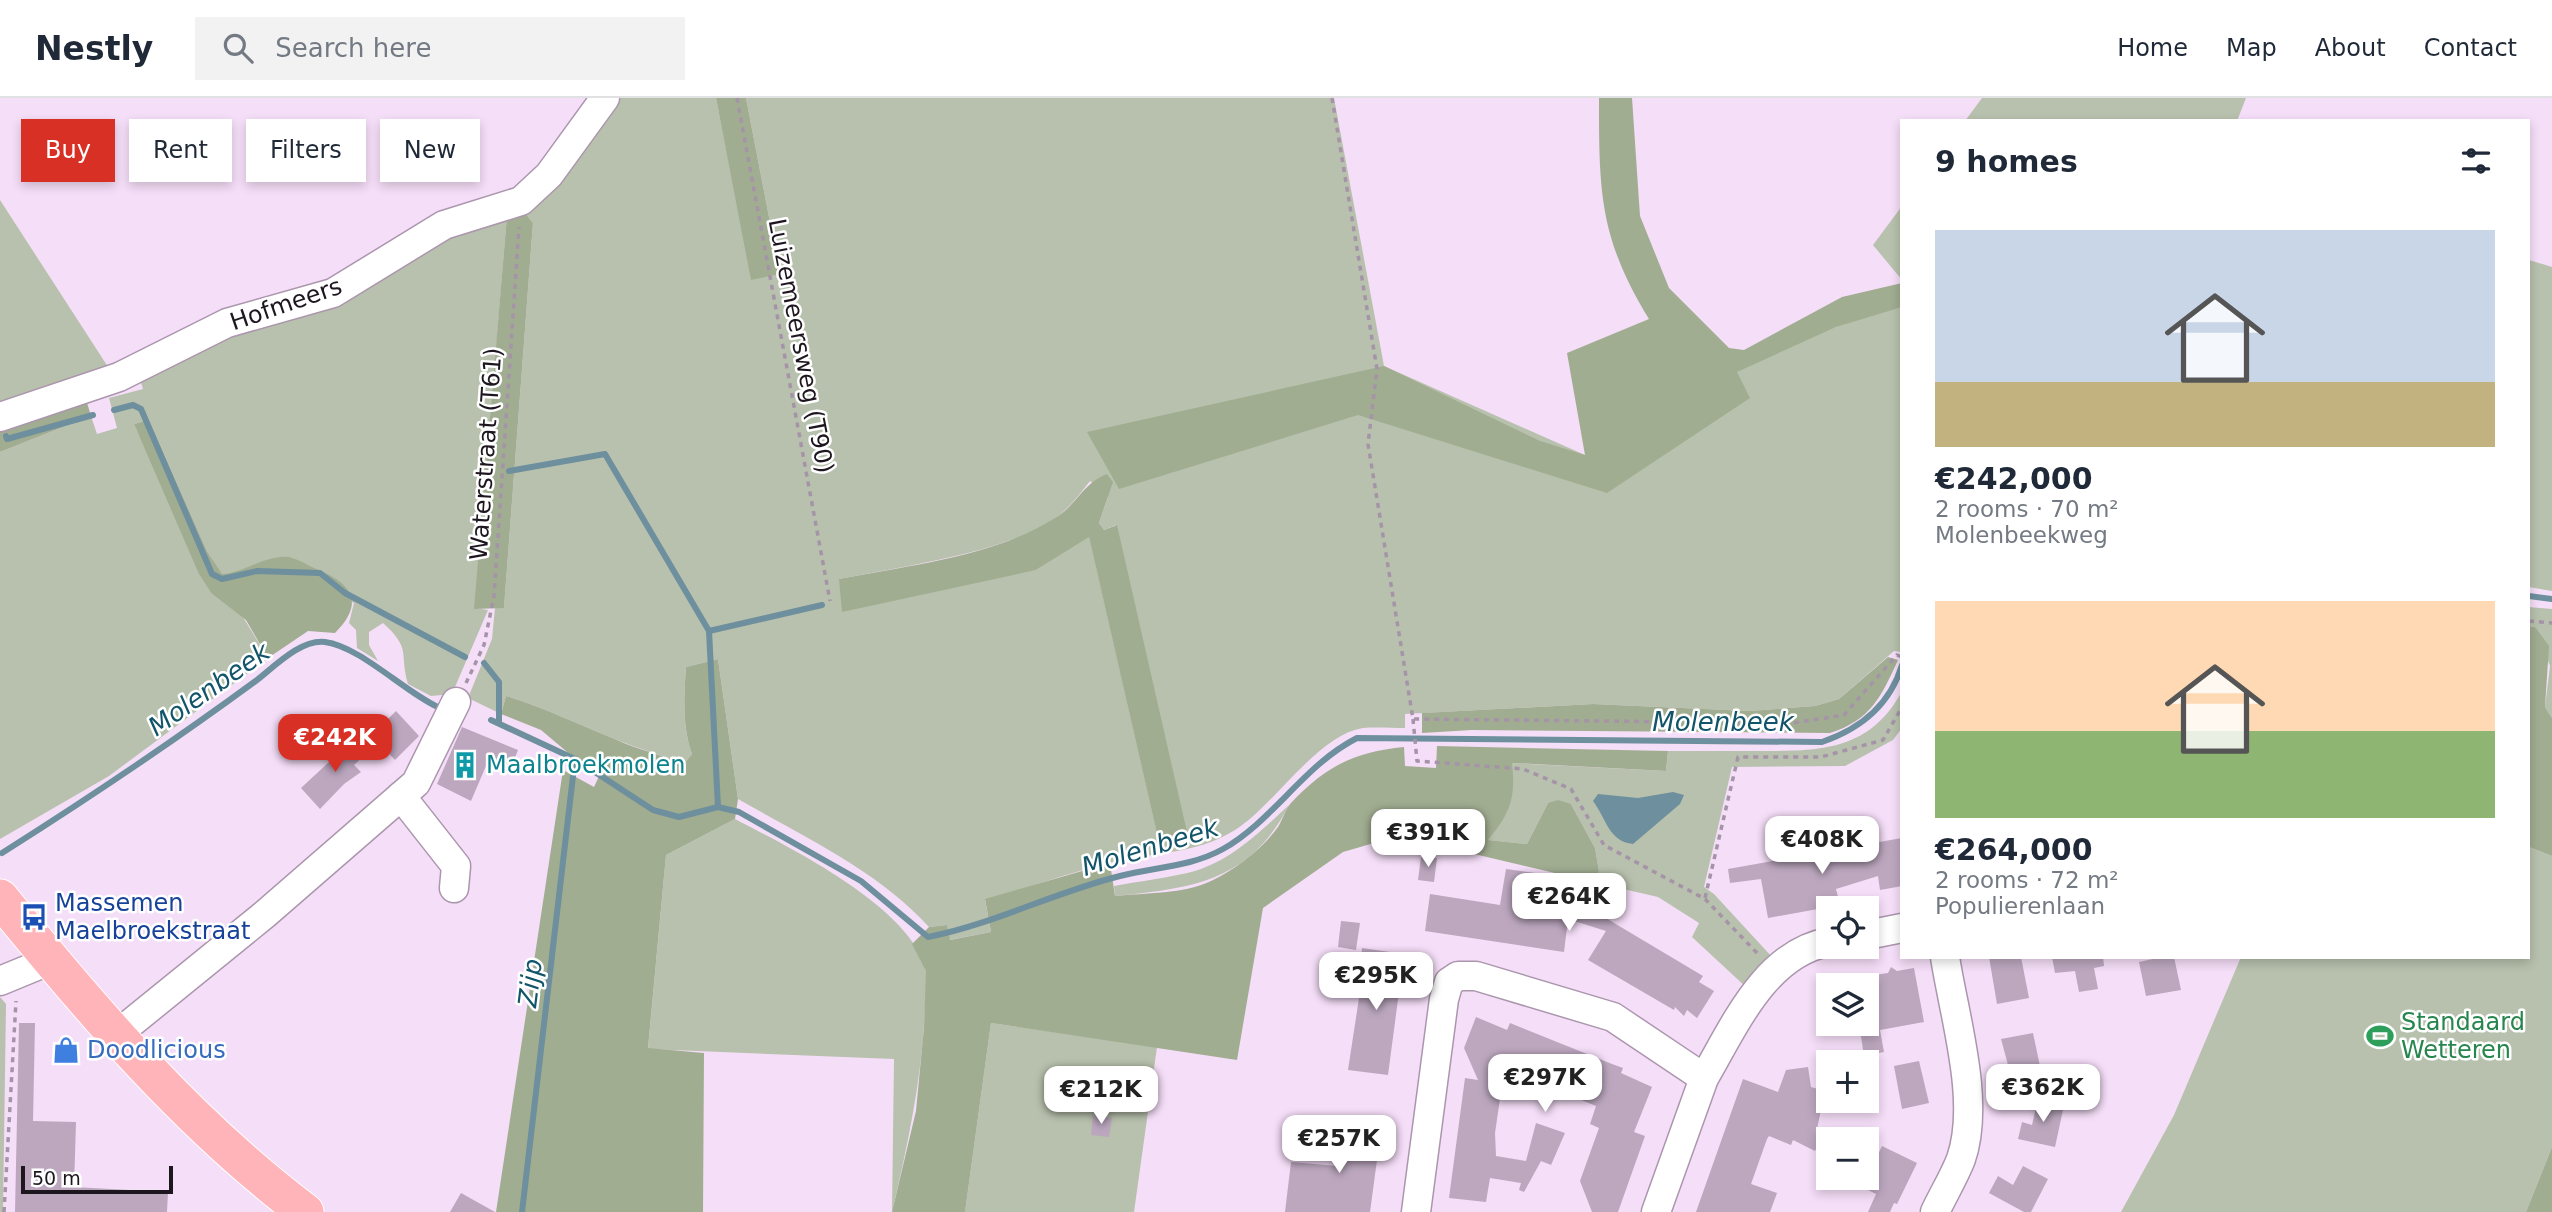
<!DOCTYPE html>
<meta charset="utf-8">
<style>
body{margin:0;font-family:"DejaVu Sans",sans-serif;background:#f2f2f3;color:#1f2937;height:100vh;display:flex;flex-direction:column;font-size:26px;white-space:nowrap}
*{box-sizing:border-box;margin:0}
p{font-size:23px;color:#747a83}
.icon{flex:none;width:38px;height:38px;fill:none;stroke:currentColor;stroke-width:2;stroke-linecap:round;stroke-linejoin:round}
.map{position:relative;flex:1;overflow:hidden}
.panel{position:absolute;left:1900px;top:21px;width:630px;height:840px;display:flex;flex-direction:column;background:#fff;border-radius:0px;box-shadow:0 4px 10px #0003}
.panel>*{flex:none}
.top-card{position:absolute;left:21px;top:21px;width:665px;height:63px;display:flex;gap:14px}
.tools{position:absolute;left:1816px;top:798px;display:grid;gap:14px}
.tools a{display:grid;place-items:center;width:63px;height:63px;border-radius:0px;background:#fff;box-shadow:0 4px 10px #0003;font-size:35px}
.scale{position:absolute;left:21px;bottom:18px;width:152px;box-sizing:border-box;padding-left:7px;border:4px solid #1e161f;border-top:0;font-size:19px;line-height:24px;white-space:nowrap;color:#1e161f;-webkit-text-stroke:5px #fff;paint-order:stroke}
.price{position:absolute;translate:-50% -60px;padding:0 16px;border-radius:14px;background:#fff;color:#222;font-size:23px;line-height:46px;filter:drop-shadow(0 2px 4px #0008)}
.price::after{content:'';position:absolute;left:50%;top:42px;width:21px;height:16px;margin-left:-10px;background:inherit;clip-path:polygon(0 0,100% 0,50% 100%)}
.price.current{background:#d93025;color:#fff}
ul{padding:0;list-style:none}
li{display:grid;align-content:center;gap:14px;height:371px;padding:0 35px}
li span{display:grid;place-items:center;height:217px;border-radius:0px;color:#555}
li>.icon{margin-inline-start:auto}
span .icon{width:126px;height:126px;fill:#fffc;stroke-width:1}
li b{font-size:30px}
h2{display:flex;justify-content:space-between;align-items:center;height:84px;padding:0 35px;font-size:30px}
.tag{padding:0 24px;border-radius:0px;background:#fff;box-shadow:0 4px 10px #0003;font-size:24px;line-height:63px}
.tag.current{background:#d93025;color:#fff}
header{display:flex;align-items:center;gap:42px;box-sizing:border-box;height:98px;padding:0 35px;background:#fff;border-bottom:2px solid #e0e1e3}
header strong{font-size:33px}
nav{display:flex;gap:38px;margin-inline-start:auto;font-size:24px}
.search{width:490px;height:63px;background:#f2f2f3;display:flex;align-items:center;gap:18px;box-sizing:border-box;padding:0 24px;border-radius:0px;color:#747a83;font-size:26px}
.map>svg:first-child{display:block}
.green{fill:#b8c1ad;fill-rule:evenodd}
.forest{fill:#a1ad91}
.water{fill:#6e8f9d}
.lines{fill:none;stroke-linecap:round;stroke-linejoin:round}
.stream{stroke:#6e8f9d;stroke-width:6}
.building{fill:#bca7bf}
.minor-casing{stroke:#ab96ad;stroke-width:31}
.major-casing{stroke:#fff;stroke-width:39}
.path{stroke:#a594a8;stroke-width:3.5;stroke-dasharray:5 5;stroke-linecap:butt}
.minor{stroke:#fff;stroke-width:28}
.major{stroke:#ffb4b9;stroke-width:37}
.labels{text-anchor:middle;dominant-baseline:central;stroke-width:5;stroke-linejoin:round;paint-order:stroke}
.street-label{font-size:24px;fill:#1e161f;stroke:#fff}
.culture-label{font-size:24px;fill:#0d838f;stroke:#fff;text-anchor:start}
.transit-label{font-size:24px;fill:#164399;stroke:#fff;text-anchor:start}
.leisure-label{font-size:24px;fill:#27864d;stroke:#fff;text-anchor:start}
.shop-label{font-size:24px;fill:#366cbe;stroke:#fff;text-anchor:start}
.water-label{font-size:26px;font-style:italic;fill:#12556b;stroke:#fff}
</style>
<header>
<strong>Nestly</strong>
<div class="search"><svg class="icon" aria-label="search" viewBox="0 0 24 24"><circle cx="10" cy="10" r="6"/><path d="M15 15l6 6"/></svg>Search here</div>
<nav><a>Home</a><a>Map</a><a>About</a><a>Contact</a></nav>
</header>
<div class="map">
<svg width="2552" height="1114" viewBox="0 0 2552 1114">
<rect width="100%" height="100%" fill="#f5def8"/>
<g class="green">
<path d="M612 0H716L752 181 780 176 746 0H1334L1384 268 1585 357C1686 302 1789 235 1902 209L1901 554 1894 553 1839 601 1815 608 1749 613 1593 606 1405 616V630C1392 630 1376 629 1363 630 1317 637 1274 708 1235 732 1195 757 1152 754 1108 765 1067 776 1026 790 985 802L991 834 949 842 947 827 929 829C877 772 804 739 738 701L718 561 686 569C684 599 682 628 692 656L683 667C661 656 639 651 617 642 579 627 545 610 506 598L501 616 468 600 492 541 495 510H504L533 125 526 116 528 109ZM1090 383 1108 399 1099 425 1104 432 1116 427 1158 739 1089 438 1036 472 839 481C899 469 1009 454 1057 419 1070 409 1080 396 1090 383Z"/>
<path d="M1982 0H2246L2237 23H1965Z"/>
<path d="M0 102 110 272 0 311Z"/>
<path d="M1902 108V182L1873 147Z"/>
<path d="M507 117 475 510 488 512 452 596 431 598 408 586C399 555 412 551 383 525L369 534V547L378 563 357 550 356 532 349 525 354 505 261 464 240 474 222 477 207 453 149 322 134 326 212 496 243 519 268 560 109 678 0 741V354L91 318 97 336 117 330 109 300 143 291 139 278 426 144Z"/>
<path d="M2529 162 2552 169V493L2529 489Z"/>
<path d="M2529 509 2552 511V620L2545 609 2550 568 2535 529 2529 528Z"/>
<path d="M1902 593V630L1893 642 1845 668 1732 669 1704 789 1714 796 1772 859 1747 890 1692 839 1699 825 1658 799 1593 784 1599 773 1595 750 1571 706 1548 705 1527 746 1487 742C1509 719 1516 696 1511 665L1666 673 1668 653C1699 653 1729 653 1760 653 1820 653 1870 653 1902 593Z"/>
<path d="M1289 707C1250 784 1192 790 1115 798L1114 788C1140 783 1169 780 1195 773 1232 762 1261 733 1289 707Z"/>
<path d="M735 721C788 749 912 809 926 873 929 883 925 899 925 910 922 980 908 1046 892 1114L894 961 648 951 666 757Z"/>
<path d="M2529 749 2552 758V1049L2526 1114H2121L2174 1017 2241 859H2529Z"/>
<path d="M0 899 6 906 3 1114H0Z"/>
<path d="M991 925 1157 949 1134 1114H965Z"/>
</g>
<g class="forest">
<path d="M716 0H746L780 176 751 182Z"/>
<path d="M1599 0H1632L1640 118 1669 190 1729 250 1744 252 1842 199 1902 185V209L1836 229 1737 274 1750 300 1607 395 1358 317 1119 391 1087 334 1384 268 1540 343 1585 357 1567 255 1649 221C1599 140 1599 92 1599 0Z"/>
<path d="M526 116 533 125 504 510 474 511 507 117Z"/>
<path d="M85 298 91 318 0 354V329Z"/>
<path d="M149 322 207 453 222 476C243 475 267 456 289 459 297 461 306 466 314 470 350 484 367 503 335 535L308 533 268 560 246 522 212 496 199 476 134 326Z"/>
<path d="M1107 376 1113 384 1099 425 1104 432 1117 427 1187 734 1158 740 1089 439 1036 472 842 514 839 481C910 467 993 459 1055 420 1077 407 1082 386 1107 376Z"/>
<path d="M2529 528 2535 529 2549 548 2545 609 2552 620V758L2529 749Z"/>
<path d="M1888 559 1898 562C1881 599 1871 622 1830 635L1472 632 1422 635V615L1593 606 1749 613 1815 608 1839 601Z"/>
<path d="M718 561 738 701 735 721 666 757 648 950 704 955 703 1114H496L563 672 594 689 601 674 572 658 541 632 501 616 506 598C545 610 579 627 617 642 639 652 661 656 683 667L692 656C682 628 684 598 686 569Z"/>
<path d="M1437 648 1668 653 1666 673 1512 665C1516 700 1510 716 1488 742L1527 746 1548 705 1558 702 1571 706 1595 750 1599 773 1593 784 1398 738 1343 754 1263 810 1237 962 991 925 965 1114H892L916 1013 924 929 926 873 912 846 929 829 947 827 950 842 991 834 985 801 1110 765 1115 798C1145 795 1184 796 1211 783 1235 772 1263 750 1278 729 1283 721 1285 712 1291 705 1326 668 1354 654 1404 649L1405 668 1436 670Z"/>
<path d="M2552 1049V1114H2526Z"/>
</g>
<path class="water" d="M1673 694 1684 697 1680 706 1633 746C1609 744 1606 720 1593 703L1598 696 1638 700Z"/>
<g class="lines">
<g class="stream">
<path d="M114 312 133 307 141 311 212 476 222 481 257 473 320 475 345 495 465 559"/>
<path d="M6 338 7 341 93 317"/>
<path d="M509 373 605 356 709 533 822 507"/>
<path d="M2529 498 2552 501"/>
<path d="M709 533 718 709"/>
<path d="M484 565 499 584V623"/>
<path d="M491 622 575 661 653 712 679 719 718 709 739 714 861 783 928 839C994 826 1055 794 1120 778 1154 769 1191 769 1223 751 1274 722 1304 667 1357 640L1822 644C1860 631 1890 607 1902 567"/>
<path d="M2 755C89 700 174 643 257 582 275 568 301 541 325 544 362 549 407 597 444 612"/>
<path d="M522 1114 575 661"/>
</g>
</g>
<g class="building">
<path d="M396 613 419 638 395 662 372 637Z"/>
<path d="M462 629 518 652 510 672 489 661 471 703 437 686Z"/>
<path d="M356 639 369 653 354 667 361 674 344 686 320 711 301 690Z"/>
<path d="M1902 740V788L1880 792 1878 778 1836 791 1840 807 1768 820 1761 781 1730 785 1728 771Z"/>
<path d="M1421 759 1437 760 1434 784 1418 782Z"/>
<path d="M1506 771 1580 781 1603 787 1594 813 1703 878 1699 884 1714 893 1697 920 1687 912 1684 918 1675 909 1674 912 1588 862 1606 833 1568 821 1564 854 1425 833 1430 796 1500 807Z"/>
<path d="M1341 823 1360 825 1356 852 1338 849Z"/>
<path d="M1362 850 1404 856 1388 977 1348 972 1363 874H1360Z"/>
<path d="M1989 859H2021L2029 900 1997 906Z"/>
<path d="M2052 859H2103L2104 868 2094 870 2098 891 2079 894 2075 873 2055 875Z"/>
<path d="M2162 859H2174L2181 892 2146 898 2139 864Z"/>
<path d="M1891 869 1897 873 1914 870 1924 924 1880 932 1884 954 1864 958 1859 926H1867V878L1888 875Z"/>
<path d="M1476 919 1507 932 1510 925 1612 966 1623 970 1621 975 1652 989 1634 1034 1645 1038 1618 1114H1592L1580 1083 1599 1030 1590 1026 1596 1008 1526 979 1514 1000 1501 994 1495 1035 1496 1058 1526 1063 1536 1025 1565 1035 1551 1067 1541 1063 1524 1094 1519 1092 1521 1085 1490 1080 1486 1104 1449 1100 1465 980 1478 982 1464 950Z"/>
<path d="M19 925H35L33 1023 76 1024 74 1089 168 1094 167 1114H15Z"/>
<path d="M2033 935 2041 973 2011 978 2001 941Z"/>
<path d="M1919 963 1929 1005 1902 1011 1894 968Z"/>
<path d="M1808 969 1811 989 1825 993 1817 1031 1824 1035 1815 1053 1793 1042 1791 1047 1769 1038 1767 1041 1751 1086 1777 1095 1770 1114H1696L1743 981 1778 994 1786 972Z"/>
<path d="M2038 1001 2064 1007 2055 1049 2018 1041 2022 1024 2032 1027Z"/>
<path d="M1093 1018 1112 1020 1109 1039 1091 1037Z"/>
<path d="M1345 1020 1382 1025 1370 1114H1285L1291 1064 1338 1068Z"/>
<path d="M1882 1048 1917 1065 1897 1106 1894 1105 1890 1114H1868L1876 1096 1862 1089Z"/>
<path d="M2023 1068 2048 1081 2031 1114H2024L1989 1095 1998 1078 2013 1087Z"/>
<path d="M461 1095 495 1114H450Z"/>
</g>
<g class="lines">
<defs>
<g id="minor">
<path d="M0 319 119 279 227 225 333 195 444 127 521 103 549 77 605 0"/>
<path d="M401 698 456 768 454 790"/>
<path d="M1867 837 1902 830"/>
<path d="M0 883 51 862"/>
<path d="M115 938 264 817 416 685 456 604"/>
<path d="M1704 980C1734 929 1765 855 1829 844"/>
<path d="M1416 1114 1444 901 1449 884 1458 878H1476L1613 919 1704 980 1656 1114"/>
<path d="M1935 1114C1943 1097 1954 1079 1961 1061 1981 1003 1954 918 1945 859"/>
</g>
<path id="major" d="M0 800C92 913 188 1026 305 1114"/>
</defs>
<use href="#minor" class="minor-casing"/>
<use href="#major" class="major-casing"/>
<g class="path">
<path d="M737 0 830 503"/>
<path d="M1332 0 1377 271 1368 346 1413 621 1793 625 1844 617 1897 557 1902 559"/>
<path d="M2529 523 2552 525"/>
<path d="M466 585 484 547 494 498 519 129"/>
<path d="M1413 621 1417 663 1523 671 1571 691 1604 747 1705 801 1758 856"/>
<path d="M1705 800 1738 659H1821L1883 642 1902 609"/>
<path d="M4 1114 16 903"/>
</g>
<use href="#minor" class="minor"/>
<use href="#major" class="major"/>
</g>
<defs>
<symbol id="building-bare" viewBox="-9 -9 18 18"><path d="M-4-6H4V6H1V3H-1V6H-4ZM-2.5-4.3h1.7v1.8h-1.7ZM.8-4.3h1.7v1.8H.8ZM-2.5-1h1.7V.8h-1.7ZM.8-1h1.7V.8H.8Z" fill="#0f9aa8" stroke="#fff" stroke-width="2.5" paint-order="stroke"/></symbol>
<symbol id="bus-bare" viewBox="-9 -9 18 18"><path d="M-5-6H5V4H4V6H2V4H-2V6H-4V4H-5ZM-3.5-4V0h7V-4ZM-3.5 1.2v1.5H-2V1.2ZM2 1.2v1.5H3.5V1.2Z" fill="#1a4fb4" stroke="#fff" stroke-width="2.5" paint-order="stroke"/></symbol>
<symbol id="stadium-bare" viewBox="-9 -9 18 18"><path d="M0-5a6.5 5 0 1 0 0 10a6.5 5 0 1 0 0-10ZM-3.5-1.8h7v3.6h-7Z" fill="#2e9e5b" stroke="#fff" stroke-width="2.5" paint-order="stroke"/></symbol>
<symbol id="shop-bare" viewBox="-9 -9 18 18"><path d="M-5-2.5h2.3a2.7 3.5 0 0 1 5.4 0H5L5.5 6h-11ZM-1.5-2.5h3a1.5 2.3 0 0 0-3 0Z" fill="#3f7fe0" stroke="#fff" stroke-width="2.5" paint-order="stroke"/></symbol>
</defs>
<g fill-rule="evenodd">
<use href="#building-bare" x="446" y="648" width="38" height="38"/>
<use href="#bus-bare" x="15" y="800" width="38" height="38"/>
<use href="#stadium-bare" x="2361" y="919" width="38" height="38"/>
<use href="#shop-bare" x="47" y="933" width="38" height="38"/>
</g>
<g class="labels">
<g class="street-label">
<text transform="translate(286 206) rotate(-19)">Hofmeers</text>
<text transform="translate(801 248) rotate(79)">Luizemeersweg (T90)</text>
<text transform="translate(486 356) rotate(-86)">Waterstraat (T61)</text>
</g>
<g class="culture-label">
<text x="486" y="667">Maalbroekmolen</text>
</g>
<g class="transit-label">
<text x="55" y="805">Massemen<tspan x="55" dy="28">Maelbroekstraat</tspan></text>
</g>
<g class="leisure-label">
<text x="2401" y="924">Standaard<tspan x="2401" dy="28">Wetteren</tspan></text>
</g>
<g class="shop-label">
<text x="87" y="952">Doodlicious</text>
</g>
<g class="water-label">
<text transform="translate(209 591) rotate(-35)">Molenbeek</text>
<text x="1723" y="624">Molenbeek</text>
<text transform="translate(1150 749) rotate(-17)">Molenbeek</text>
<text transform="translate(530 885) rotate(-83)">Zijp</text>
</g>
</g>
</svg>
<div class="tools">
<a><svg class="icon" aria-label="locate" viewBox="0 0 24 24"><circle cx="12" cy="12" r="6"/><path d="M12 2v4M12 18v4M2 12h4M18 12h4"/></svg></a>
<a><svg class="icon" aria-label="layers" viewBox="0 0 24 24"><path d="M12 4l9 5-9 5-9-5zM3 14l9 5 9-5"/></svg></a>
<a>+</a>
<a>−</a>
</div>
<div class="scale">50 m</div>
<b class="price current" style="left:335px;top:676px">€242K</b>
<b class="price" style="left:1428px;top:771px">€391K</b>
<b class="price" style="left:1822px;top:778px">€408K</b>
<b class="price" style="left:1569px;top:835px">€264K</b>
<b class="price" style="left:1376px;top:914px">€295K</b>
<b class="price" style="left:1545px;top:1016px">€297K</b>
<b class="price" style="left:2043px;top:1026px">€362K</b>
<b class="price" style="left:1101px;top:1028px">€212K</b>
<b class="price" style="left:1339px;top:1077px">€257K</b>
<div class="top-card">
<a class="tag current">Buy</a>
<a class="tag">Rent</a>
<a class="tag">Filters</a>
<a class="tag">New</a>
</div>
<section class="panel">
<h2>9 homes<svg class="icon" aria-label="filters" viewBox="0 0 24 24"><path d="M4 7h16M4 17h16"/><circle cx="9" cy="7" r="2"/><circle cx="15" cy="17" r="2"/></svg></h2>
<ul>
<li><span style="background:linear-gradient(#c9d6e8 70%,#c2b280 0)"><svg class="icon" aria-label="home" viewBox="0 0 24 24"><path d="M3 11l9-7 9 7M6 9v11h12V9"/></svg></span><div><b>€242,000</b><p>2 rooms · 70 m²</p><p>Molenbeekweg</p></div></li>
<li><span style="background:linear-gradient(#ffd9b3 60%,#8fb573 0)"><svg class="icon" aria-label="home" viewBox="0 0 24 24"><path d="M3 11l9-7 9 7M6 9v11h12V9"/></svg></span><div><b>€264,000</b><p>2 rooms · 72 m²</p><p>Populierenlaan</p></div></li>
</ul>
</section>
</div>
